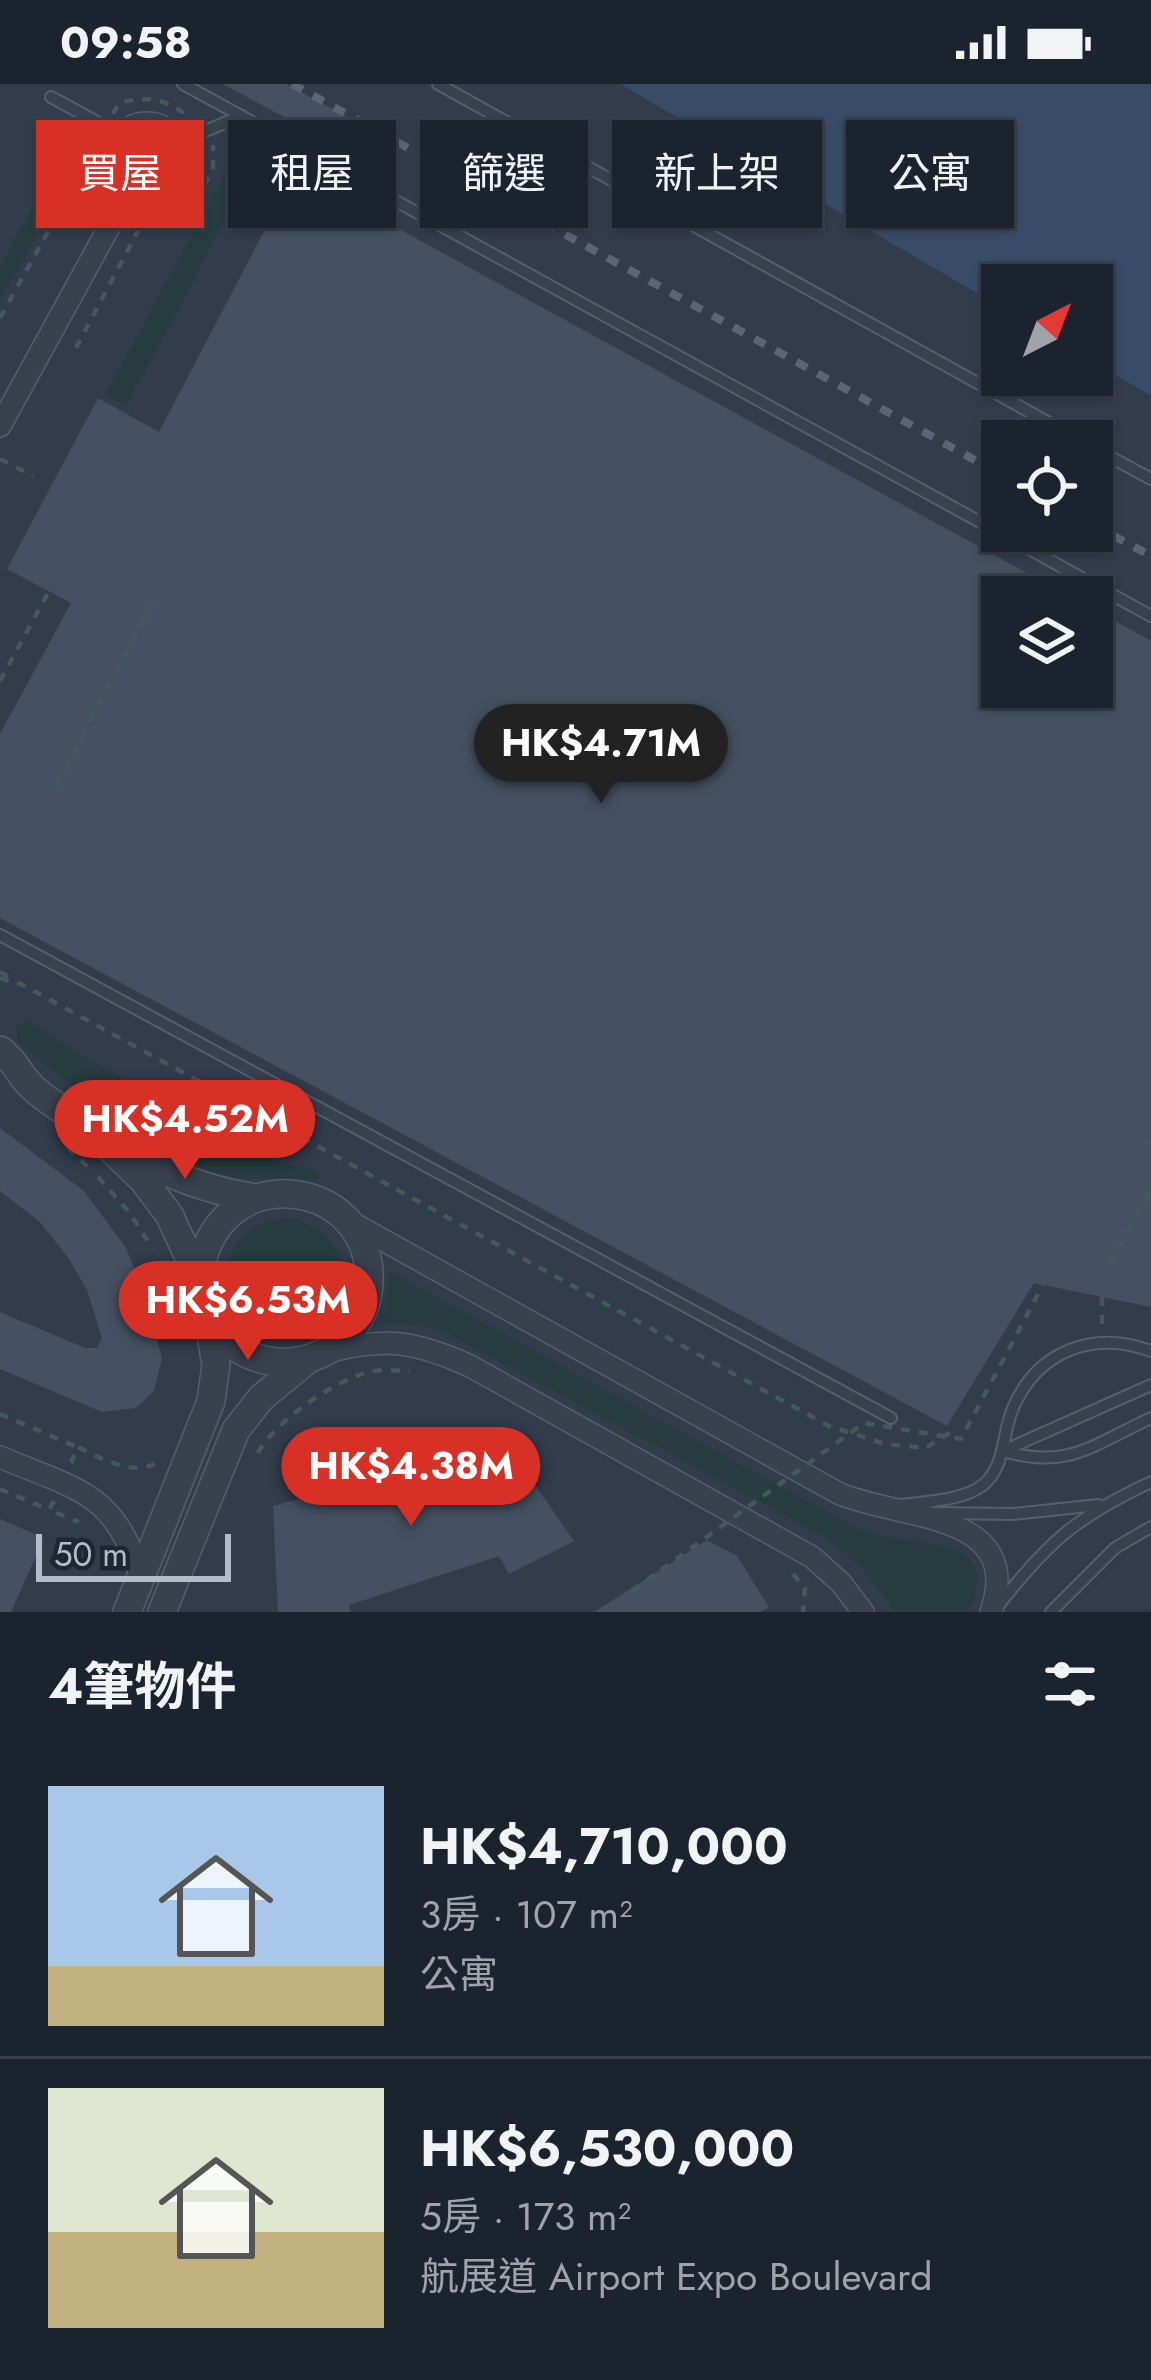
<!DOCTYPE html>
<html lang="zh-TW">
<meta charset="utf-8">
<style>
body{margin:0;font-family:Jost,"Noto Sans TC",sans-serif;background:#242b36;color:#f1f3f6;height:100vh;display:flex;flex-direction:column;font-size:45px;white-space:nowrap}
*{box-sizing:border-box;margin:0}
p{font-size:39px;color:#a0a4aa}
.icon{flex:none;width:66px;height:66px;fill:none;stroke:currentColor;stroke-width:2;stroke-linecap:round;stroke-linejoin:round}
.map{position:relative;height:1528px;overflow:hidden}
.details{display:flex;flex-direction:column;background:#1b232e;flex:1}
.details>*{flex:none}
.banner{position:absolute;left:36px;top:36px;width:1080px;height:108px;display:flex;gap:24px}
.needle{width:78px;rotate:42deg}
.fabs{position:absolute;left:981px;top:180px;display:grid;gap:24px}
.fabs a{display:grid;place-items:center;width:132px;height:132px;border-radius:0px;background:#1b232e;box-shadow:0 3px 9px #0004,0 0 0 3px #39404a;font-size:60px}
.scale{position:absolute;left:36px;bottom:30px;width:195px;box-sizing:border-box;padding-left:12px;border:6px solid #b4bcc9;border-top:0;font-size:33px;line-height:42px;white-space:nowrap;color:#b4bcc9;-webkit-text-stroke:9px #1d2633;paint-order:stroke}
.price{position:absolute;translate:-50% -102px;padding:0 27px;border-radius:42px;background:#d93025;color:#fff;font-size:39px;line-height:78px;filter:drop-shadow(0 3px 6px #0008)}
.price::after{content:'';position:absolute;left:50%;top:72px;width:36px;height:27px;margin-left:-18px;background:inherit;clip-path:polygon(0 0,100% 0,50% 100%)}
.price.on{background:#222;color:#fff}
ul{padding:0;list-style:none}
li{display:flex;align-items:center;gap:36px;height:300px;padding:0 48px}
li+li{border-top:3px solid #39404a}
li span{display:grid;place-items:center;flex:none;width:336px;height:240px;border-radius:0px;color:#555}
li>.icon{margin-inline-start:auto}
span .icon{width:144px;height:144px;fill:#fffc;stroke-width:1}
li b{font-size:51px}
h2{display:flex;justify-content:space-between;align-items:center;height:144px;padding:0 48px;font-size:51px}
.pill{padding:0 42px;border-radius:0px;background:#1b232e;box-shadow:0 3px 9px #0004,0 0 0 3px #39404a;font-size:42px;line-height:108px}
.pill.on{background:#d93025;color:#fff}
.status{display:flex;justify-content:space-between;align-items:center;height:84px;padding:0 60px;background:#1b232e;direction:ltr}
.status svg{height:33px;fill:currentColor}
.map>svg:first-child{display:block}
.airport{fill:#323c4b;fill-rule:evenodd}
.green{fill:#263c3f}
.water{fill:#394c67}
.building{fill:#455162}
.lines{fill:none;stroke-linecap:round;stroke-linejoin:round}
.service-casing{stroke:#565f6c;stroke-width:14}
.minor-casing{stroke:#565f6c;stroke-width:24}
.tertiary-casing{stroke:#565f6c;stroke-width:30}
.path{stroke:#44595c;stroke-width:4.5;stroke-dasharray:9 9;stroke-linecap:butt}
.service{stroke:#38414e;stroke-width:10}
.minor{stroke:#38414e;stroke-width:21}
.tertiary{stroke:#38414e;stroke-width:27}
.rail{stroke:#5a6575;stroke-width:8;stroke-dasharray:12 12;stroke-linecap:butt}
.path-bridge{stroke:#44595c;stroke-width:4.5;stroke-dasharray:9 9;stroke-linecap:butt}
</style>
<div class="status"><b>09:58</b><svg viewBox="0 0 49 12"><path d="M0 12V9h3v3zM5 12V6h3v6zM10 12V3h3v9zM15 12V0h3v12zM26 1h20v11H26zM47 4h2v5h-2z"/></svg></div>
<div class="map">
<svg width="1151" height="1528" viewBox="0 0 1151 1528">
<rect width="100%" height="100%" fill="#242f3e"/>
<path class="airport" d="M0 0H620L1002 224V291H1092V277L1151 312V1528H0ZM1002 357H1092V447H1002ZM1002 513H1092V603H1002Z"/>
<g class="green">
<path d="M74 52 84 68 0 216V182Z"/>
<path d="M241 60 262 65 127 322 105 312Z"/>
<path d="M27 936 80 971 280 1080 305 1083 319 1090 316 1096C289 1092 265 1097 241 1094 165 1086 79 1004 18 959L16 944Z"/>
<circle cx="285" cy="1193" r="58"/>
<path d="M389 1187 860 1446C901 1464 1010 1445 968 1528H896L861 1483 827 1454 440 1246 422 1241 380 1239 387 1224Z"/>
</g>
<path class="water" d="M620 0H1151V312L1092 277V201H1002V224Z"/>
<g class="building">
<path d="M223 0H286L366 43 352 70Z"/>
<path d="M295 88 1071 513H1002V603H1092V524L1151 557V1223L1034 1199 947 1342 0 834V650L71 519 7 485 98 314 159 348Z"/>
<path d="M0 1044 84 1107 126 1164 147 1216 162 1275 154 1307 136 1324 102 1328 0 1285V1228L85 1264H97L102 1254 87 1206 69 1175 40 1138 0 1107Z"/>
<path d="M498 1348 574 1457 509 1490 499 1472 349 1521 350 1528H278L273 1422 408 1386Z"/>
<path d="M0 1435 44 1454 11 1528H0Z"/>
<path d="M707 1456 737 1472 769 1523 761 1528H594Z"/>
</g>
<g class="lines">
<defs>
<g id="service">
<path d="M183 0 1151 532"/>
<path d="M438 0 1082 357"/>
<path d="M51 13 121 51"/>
<path d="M178 58 242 32"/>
<path d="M1092 363 1151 395"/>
<path d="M0 851 891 1334"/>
<path d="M1003 1367 1151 1301"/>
<path d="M1003 1367C1069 1386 1092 1361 1151 1334"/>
<path d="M902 1421C927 1417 962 1417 983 1401 1006 1382 1002 1349 1013 1324 1038 1266 1094 1246 1151 1267"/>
<path d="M937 1429 1014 1430 1098 1421"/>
<path d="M998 1522C1048 1458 1076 1433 1151 1398"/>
<path d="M1051 1528 1115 1464 1151 1443"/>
</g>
<g id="minor">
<circle cx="147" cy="74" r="35"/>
<path d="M0 342 130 105"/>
<path d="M347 1136 838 1409C898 1436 1026 1426 991 1528"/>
<path d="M331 1267C388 1253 417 1258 470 1282L812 1473 841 1499 863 1528"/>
<path d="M0 1373C77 1406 115 1407 141 1494"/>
</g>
<g id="tertiary">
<path d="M0 966C17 979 17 988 30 1001 40 1012 56 1021 68 1030 125 1071 186 1104 256 1114"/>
<path d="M96 1050 143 1096 170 1132C179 1154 192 1176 199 1199 205 1218 207 1234 220 1249 269 1306 366 1274 369 1199 374 1090 209 1071 199 1198"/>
<path d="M127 1528 211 1317 216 1281 209 1239"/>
<path d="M162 1528 236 1346 261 1314 305 1278"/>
</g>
</defs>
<use href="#service" class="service-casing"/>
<use href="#minor" class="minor-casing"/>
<use href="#tertiary" class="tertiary-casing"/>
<g class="path">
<path d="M113 30 119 19C148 11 168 15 191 35"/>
<path d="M0 234 99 56"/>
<path d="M76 264 139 145 190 122 203 105 213 83V61"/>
<path d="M0 375 33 392"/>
<path d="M0 597 49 507"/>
<path d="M56 702 155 516"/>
<path d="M0 888 16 897"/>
<path d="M0 894 21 900 829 1342 885 1360 926 1364 955 1345"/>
<path d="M1148 1057 1151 1060"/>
<path d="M68 1064 90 1085"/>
<path d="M98 1093 129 1128 153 1165"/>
<path d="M1110 1181 1151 1106"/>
<path d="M1102 1213V1243"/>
<path d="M0 1330 77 1363"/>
<path d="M258 1369C275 1337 336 1295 372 1287 384 1285 398 1287 410 1287"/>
<path d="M71 1379 78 1363C103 1375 130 1392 157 1379"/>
<path d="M0 1405 49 1426"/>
<path d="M54 1417 49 1426 79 1438"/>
<path d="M793 1490 805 1504 803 1528"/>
</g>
<use href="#service" class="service"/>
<use href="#minor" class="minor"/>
<use href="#tertiary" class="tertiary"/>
<g class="rail">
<path d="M292 0 1002 391"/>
<path d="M1092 440 1151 472"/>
</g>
<path class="path-bridge" d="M632 1507 864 1339 961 1355 1043 1201"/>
</g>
</svg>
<div class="fabs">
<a><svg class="needle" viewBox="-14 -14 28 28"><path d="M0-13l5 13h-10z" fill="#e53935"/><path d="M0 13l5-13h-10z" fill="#a0a4aa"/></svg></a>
<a><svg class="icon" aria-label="locate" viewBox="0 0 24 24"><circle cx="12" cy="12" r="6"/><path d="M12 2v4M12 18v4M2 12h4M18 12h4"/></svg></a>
<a><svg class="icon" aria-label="layers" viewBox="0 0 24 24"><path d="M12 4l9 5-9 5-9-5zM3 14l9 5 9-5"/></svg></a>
</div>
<div class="scale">50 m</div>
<b class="price on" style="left:601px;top:722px">HK$4.71M</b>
<b class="price" style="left:185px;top:1098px">HK$4.52M</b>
<b class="price" style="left:248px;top:1279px">HK$6.53M</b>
<b class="price" style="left:411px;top:1445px">HK$4.38M</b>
<div class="banner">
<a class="pill on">買屋</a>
<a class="pill">租屋</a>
<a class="pill">篩選</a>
<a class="pill">新上架</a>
<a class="pill">公寓</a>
</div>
</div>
<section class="details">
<h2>4筆物件<svg class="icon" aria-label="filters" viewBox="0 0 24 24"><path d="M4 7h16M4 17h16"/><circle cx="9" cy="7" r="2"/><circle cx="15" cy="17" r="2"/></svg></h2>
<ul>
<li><span style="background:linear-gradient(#a9c7e8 75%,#c2b280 0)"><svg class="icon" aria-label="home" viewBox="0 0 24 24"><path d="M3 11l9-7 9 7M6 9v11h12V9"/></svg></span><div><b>HK$4,710,000</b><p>3房 · 107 m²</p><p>公寓</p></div></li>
<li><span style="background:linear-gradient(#dfe7d0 60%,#c2b280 0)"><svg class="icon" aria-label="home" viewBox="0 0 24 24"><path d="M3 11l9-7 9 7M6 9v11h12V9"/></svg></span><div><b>HK$6,530,000</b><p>5房 · 173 m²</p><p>航展道 Airport Expo Boulevard</p></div></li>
</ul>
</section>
